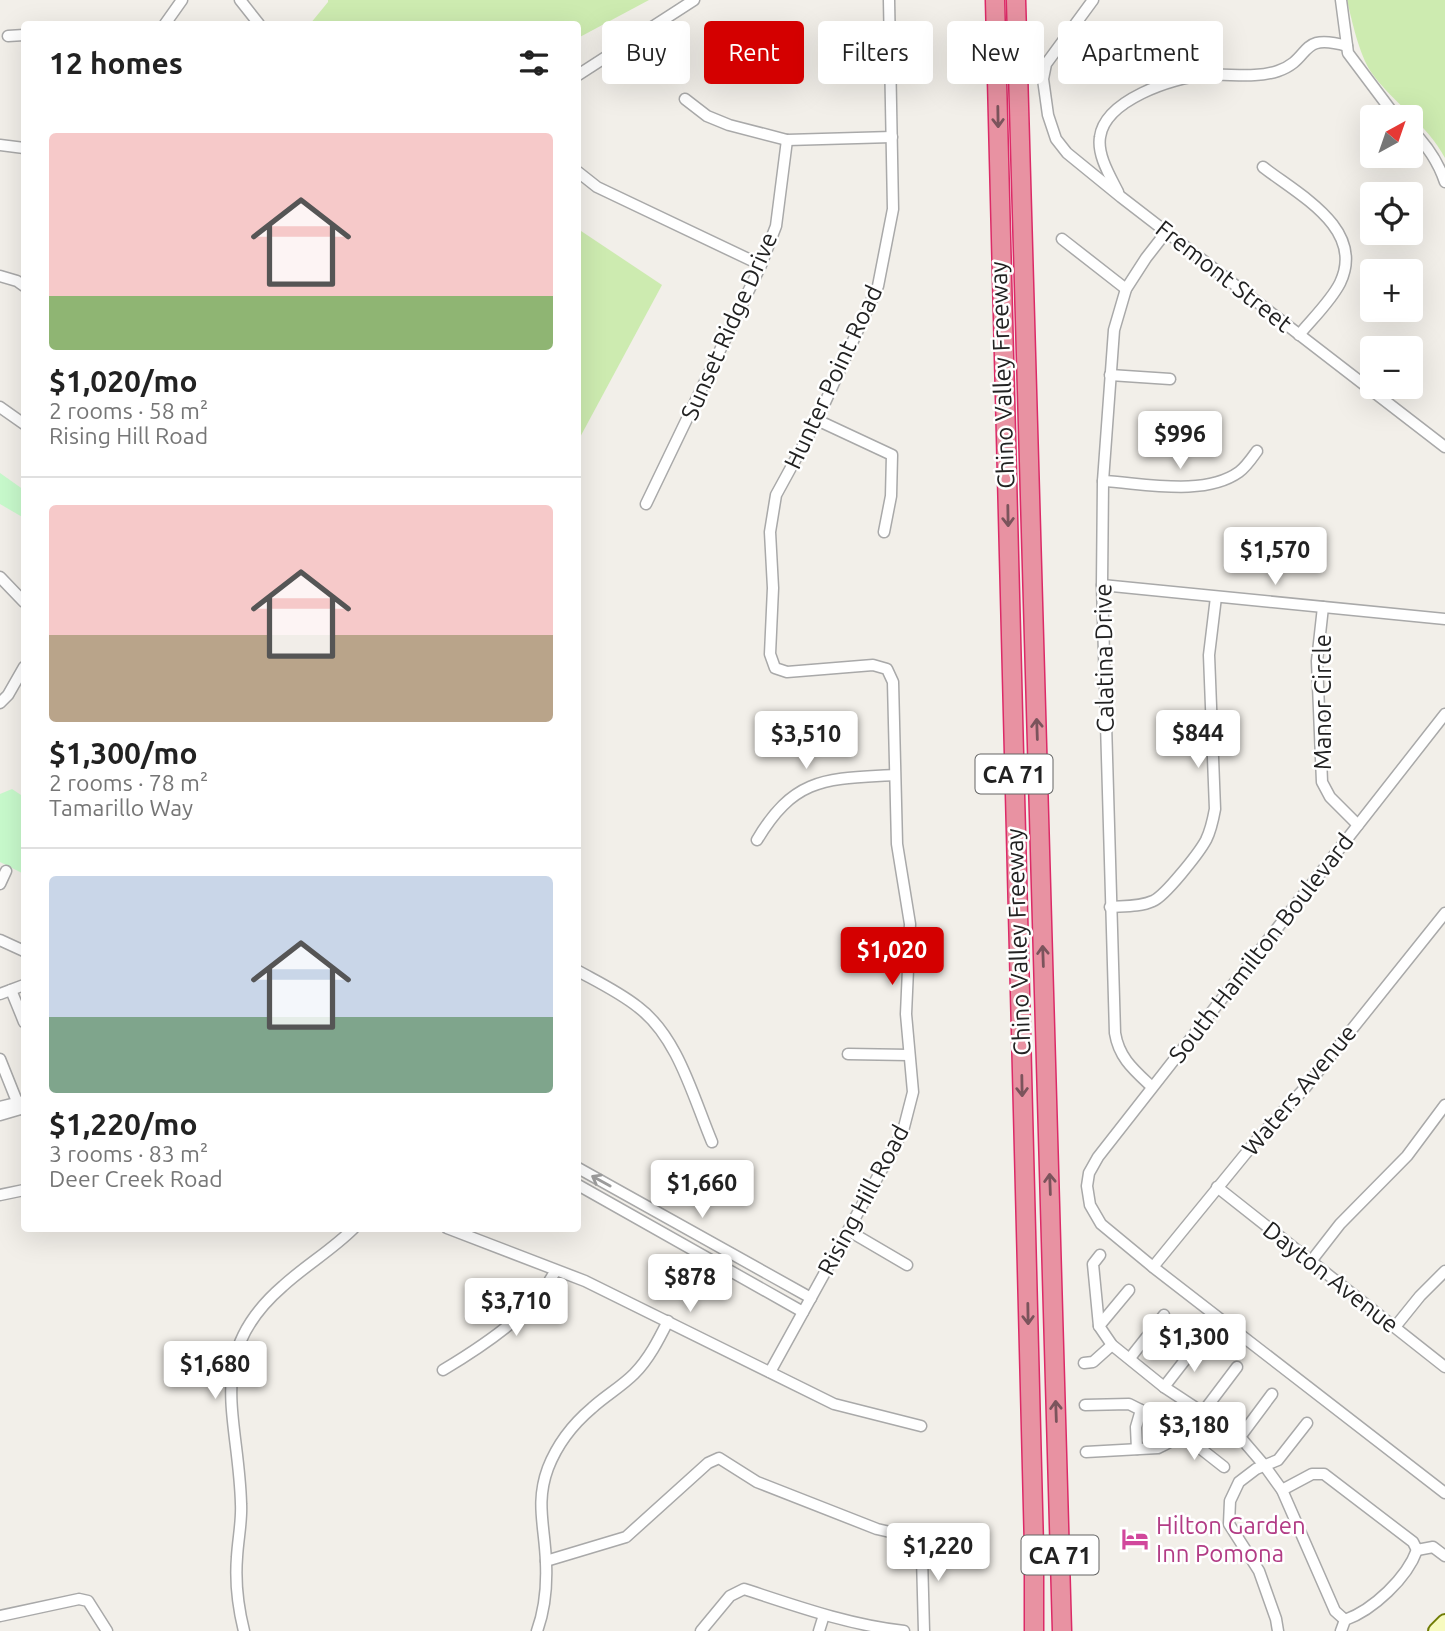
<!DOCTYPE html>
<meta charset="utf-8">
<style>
body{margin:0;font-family:Ubuntu,sans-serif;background:#f2f2f2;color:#222;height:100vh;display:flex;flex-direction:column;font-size:26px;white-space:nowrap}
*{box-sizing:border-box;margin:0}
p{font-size:23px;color:#767676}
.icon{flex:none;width:38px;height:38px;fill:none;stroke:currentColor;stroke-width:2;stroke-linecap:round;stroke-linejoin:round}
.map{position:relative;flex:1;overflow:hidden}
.details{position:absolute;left:21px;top:21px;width:560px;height:1211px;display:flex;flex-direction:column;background:#fff;border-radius:7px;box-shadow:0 7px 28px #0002}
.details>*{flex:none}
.guide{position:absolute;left:602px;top:21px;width:665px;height:63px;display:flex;gap:14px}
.needle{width:46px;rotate:40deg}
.controls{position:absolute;left:1360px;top:105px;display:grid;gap:14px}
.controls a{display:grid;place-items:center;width:63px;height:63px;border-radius:7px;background:#fff;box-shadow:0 7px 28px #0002;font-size:35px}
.price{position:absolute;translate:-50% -60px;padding:0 16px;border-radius:7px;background:#fff;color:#222;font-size:23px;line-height:46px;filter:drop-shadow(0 2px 4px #0008)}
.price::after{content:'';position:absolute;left:50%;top:42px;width:21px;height:16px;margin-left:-10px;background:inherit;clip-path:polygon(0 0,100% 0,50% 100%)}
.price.on{background:#d40000;color:#fff}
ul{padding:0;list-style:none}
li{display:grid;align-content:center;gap:14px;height:371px;padding:0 28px}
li+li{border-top:2px solid #e0e0e0}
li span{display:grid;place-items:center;height:217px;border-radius:7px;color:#555}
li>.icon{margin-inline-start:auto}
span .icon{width:126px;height:126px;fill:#fffc;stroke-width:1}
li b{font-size:30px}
h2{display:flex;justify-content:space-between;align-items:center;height:84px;padding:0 28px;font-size:30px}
.pill{padding:0 24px;border-radius:7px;background:#fff;box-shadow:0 7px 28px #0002;font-size:24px;line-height:63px}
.pill.on{background:#d40000;color:#fff}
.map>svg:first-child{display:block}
.grass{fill:#cdebb0}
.park{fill:#c8facc}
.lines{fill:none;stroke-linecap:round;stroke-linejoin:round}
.street-casing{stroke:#a9a9a9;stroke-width:13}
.secondary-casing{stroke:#707d05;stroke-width:18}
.highway-casing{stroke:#dc2a67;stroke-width:21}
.street{stroke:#fff;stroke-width:10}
.secondary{stroke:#f7fabf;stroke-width:14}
.highway{stroke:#e892a2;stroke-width:18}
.oneway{stroke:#7b545c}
.oneway2{stroke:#9c9c9c}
.labels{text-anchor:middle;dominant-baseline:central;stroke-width:5;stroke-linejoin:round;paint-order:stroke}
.shield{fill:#fff;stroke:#646464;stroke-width:2}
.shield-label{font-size:23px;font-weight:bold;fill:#222}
.street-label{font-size:24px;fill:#222;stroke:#fff}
.hotel-label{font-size:24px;fill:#b23c85;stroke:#fff;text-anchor:start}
</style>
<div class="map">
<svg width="1445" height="1631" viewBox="0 0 1445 1631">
<rect width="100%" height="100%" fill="#f2efe9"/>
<g class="grass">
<path d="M328 0H649L578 38V24H310L328 2Z"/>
<path d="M1347 0H1445V158C1427 124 1393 103 1371 72 1359 54 1352 21 1347 0Z"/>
<path d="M578 229 662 285 578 441Z"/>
</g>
<g class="park">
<path d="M0 473 24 490V518L0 504Z"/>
<path d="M12 789 24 797V874L0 862V794Z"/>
</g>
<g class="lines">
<defs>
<g id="street">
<path d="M240 0 259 24"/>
<path d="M1093 0 1046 64 1043 79 1048 115 1056 139 1067 153 1121 197 1445 447"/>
<path d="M1341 0 1348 53 1396 117"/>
<path d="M165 24 182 0"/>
<path d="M8 36 24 35"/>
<path d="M578 75 694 0"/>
<path d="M685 99 707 116 729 125 787 140 892 137"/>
<path d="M1410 128C1426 144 1438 161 1445 182"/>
<path d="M0 145 24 148"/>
<path d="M1263 167C1299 195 1366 229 1340 283 1331 301 1312 319 1299 335"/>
<path d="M578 172 597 187 761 265"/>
<path d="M1118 192C1110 176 1097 155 1100 137 1105 100 1172 78 1204 75 1228 73 1254 79 1278 71 1313 59 1297 32 1347 46"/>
<path d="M1062 239 1126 289"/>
<path d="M0 276 17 281 24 286"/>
<path d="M1110 375 1170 379"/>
<path d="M0 407 24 424"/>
<path d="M817 420 892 455 891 496 884 532"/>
<path d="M1103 481C1143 483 1204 497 1239 472 1246 467 1252 458 1257 451"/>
<path d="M646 504 761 265 776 226 787 140"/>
<path d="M0 577 24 602"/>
<path d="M1102 585 1445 619"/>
<path d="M1323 607 1317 661 1322 782 1330 797 1358 825"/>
<path d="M0 703 8 695 24 667"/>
<path d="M1445 714 1098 1157 1089 1173 1087 1186 1090 1205 1101 1224 1153 1267 1445 1493"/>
<path d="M757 840C795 776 827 779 894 775"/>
<path d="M0 884 6 871"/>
<path d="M1110 907C1124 906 1140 907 1153 901 1165 896 1199 853 1206 840 1211 830 1213 820 1215 809L1209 655 1216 597"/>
<path d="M0 940 24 951"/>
<path d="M578 971C598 982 619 992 638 1007 678 1037 693 1097 712 1142"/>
<path d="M11 990 24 1022"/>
<path d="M0 994 24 985"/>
<path d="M848 1054 909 1055"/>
<path d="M0 1059 20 1109"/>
<path d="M1152 1087C1134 1070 1119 1058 1115 1033L1102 585 1103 481 1114 330 1126 289 1146 258 1167 231"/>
<path d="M0 1107 24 1101"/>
<path d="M0 1115 24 1108"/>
<path d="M578 1168 811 1298"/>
<path d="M578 1185 803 1312"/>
<path d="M1217 1187 1445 1367"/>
<path d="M0 1195 24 1190"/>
<path d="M447 1228 585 1281 834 1404 921 1426"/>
<path d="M849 1231 907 1265"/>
<path d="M1100 1255 1093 1264 1099 1326 1112 1345 1164 1387 1240 1437 1264 1465 1282 1490 1335 1611 1345 1620"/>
<path d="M1312 1260 1340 1224 1407 1156 1445 1105"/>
<path d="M1153 1267 1260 1136 1305 1088 1445 913"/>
<path d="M1099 1326 1129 1290"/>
<path d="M1395 1327 1420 1296 1445 1271"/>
<path d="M1130 1358 1164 1315"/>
<path d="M1084 1363 1093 1362 1112 1345"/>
<path d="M443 1370C473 1352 518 1322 540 1295 546 1288 550 1279 555 1272"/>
<path d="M770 1372 903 1131 913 1092 906 1014 910 924 897 844 893 682 887 669 873 665 787 672 775 668 770 654 773 588 770 532 776 495 817 420 878 286 893 209 889 0"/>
<path d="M1164 1387 1199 1342"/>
<path d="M1085 1405 1129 1404 1141 1410 1175 1438"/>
<path d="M1182 1434 1224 1467"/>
<path d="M1240 1437 1272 1394"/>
<path d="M1137 1449 1136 1427 1141 1410"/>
<path d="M1086 1452 1158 1448C1167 1444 1176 1439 1183 1432 1191 1424 1193 1417 1203 1412L1237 1367"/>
<path d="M1282 1490 1312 1474H1324L1413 1542 1417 1550 1433 1547 1445 1556"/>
<path d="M546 1561 626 1537 708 1463 719 1458 757 1482 877 1529 903 1535 917 1542 922 1557 924 1631"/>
<path d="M0 1616 79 1599 88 1601 107 1631"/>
<path d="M244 1631C238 1607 235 1582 237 1557 238 1539 242 1521 241 1504 239 1416 203 1355 283 1286 306 1265 332 1250 354 1228"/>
<path d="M537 1631C545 1609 547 1586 546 1563 545 1527 535 1503 548 1468 557 1445 573 1424 592 1408 605 1396 621 1387 634 1374 649 1359 659 1339 668 1321"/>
<path d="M701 1631 730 1596 744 1589C796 1606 849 1625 904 1631"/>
<path d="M819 1631 824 1615"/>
<path d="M1278 1631 1276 1619 1259 1571 1229 1524 1230 1501 1239 1482 1256 1469 1278 1460 1307 1423"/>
<path d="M1341 1631 1345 1620C1373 1610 1407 1578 1417 1550"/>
</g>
<path id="secondary" d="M1436 1631 1445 1622"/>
<g id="highway">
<path d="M995 0 1034 1548V1631"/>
<path d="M1016 0 1062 1631"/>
</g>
</defs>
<use href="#street" class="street-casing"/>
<use href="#secondary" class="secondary-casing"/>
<use href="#highway" class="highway-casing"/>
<use href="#street" class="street"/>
<use href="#secondary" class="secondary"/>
<use href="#highway" class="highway"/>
</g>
<defs><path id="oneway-shaft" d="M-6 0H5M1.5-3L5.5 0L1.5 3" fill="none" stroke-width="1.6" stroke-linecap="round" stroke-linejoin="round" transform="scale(1.75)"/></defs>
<g class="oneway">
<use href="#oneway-shaft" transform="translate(998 117) rotate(89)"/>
<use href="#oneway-shaft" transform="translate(1008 516) rotate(89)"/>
<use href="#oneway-shaft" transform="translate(1037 729) rotate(-92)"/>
<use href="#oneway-shaft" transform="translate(1043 956) rotate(-92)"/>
<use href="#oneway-shaft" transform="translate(1022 1086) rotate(89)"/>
<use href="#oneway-shaft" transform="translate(1050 1184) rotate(-92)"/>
<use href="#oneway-shaft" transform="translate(1028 1314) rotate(89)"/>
<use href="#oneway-shaft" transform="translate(1056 1411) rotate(-92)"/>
</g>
<use class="oneway2" href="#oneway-shaft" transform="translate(601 1181) rotate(-151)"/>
<defs>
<symbol id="hotel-bare" viewBox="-9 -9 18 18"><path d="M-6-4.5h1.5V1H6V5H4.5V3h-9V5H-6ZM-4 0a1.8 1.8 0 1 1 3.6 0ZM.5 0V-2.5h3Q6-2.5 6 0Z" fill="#d1479c" stroke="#fff" stroke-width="2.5" paint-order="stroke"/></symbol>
</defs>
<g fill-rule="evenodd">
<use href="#hotel-bare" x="1116" y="1520" width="38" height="38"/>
</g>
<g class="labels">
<g class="shield">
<rect x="975.5" y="754.5" width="77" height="39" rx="5"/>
<rect x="1021.5" y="1535.5" width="77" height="39" rx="5"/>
</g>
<g class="shield-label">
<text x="1014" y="774">CA 71</text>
<text x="1060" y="1555">CA 71</text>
</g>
<g class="street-label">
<text transform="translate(1224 276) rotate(38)">Fremont Street</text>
<text transform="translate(729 326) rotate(-66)">Sunset Ridge Drive</text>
<text transform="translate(1002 375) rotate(-92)">Chino Valley Freeway</text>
<text transform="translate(833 377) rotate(-65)">Hunter Point Road</text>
<text transform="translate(1104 658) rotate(-91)">Calatina Drive</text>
<text transform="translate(1322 702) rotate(-90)">Manor Circle</text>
<text transform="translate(1018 942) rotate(-92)">Chino Valley Freeway</text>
<text transform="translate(1261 948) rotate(-52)">South Hamilton Boulevard</text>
<text transform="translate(1299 1090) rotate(-50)">Waters Avenue</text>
<text transform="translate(863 1200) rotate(-62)">Rising Hill Road</text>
<text transform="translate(1331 1277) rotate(38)">Dayton Avenue</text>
</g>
<g class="hotel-label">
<text x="1156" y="1525">Hilton Garden<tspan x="1156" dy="28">Inn Pomona</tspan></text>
</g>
</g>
</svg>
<div class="controls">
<a><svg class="needle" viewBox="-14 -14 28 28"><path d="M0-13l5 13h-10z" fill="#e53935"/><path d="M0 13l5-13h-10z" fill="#767676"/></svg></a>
<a><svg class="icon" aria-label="locate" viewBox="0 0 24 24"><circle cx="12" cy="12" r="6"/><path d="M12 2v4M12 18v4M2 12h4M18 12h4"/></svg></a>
<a>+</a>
<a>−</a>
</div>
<b class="price" style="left:1180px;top:471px">$996</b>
<b class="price" style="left:1275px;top:587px">$1,570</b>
<b class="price" style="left:1198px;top:770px">$844</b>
<b class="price" style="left:806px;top:771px">$3,510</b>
<b class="price on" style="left:892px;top:987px">$1,020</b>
<b class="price" style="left:702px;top:1220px">$1,660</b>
<b class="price" style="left:690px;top:1314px">$878</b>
<b class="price" style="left:516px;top:1338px">$3,710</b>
<b class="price" style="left:1194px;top:1374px">$1,300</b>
<b class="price" style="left:215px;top:1401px">$1,680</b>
<b class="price" style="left:1194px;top:1462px">$3,180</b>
<b class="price" style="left:938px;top:1583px">$1,220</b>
<div class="guide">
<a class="pill">Buy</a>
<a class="pill on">Rent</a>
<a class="pill">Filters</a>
<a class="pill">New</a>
<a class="pill">Apartment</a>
</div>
<section class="details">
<h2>12 homes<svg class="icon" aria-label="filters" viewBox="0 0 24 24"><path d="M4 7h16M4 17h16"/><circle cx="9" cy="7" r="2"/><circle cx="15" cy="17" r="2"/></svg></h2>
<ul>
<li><span style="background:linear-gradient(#f6c9c9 75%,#8fb573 0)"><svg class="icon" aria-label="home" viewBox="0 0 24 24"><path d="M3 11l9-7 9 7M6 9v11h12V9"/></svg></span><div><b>$1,020/mo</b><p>2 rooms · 58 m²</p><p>Rising Hill Road</p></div></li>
<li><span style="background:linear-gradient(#f6c9c9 60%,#b9a48a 0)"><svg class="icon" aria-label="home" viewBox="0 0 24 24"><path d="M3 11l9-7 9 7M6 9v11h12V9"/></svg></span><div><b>$1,300/mo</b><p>2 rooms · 78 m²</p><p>Tamarillo Way</p></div></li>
<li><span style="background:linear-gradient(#c9d6e8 65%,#7fa58c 0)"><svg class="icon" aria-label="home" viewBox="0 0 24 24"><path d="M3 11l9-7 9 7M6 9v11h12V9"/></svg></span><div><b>$1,220/mo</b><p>3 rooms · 83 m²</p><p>Deer Creek Road</p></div></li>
</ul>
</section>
</div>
